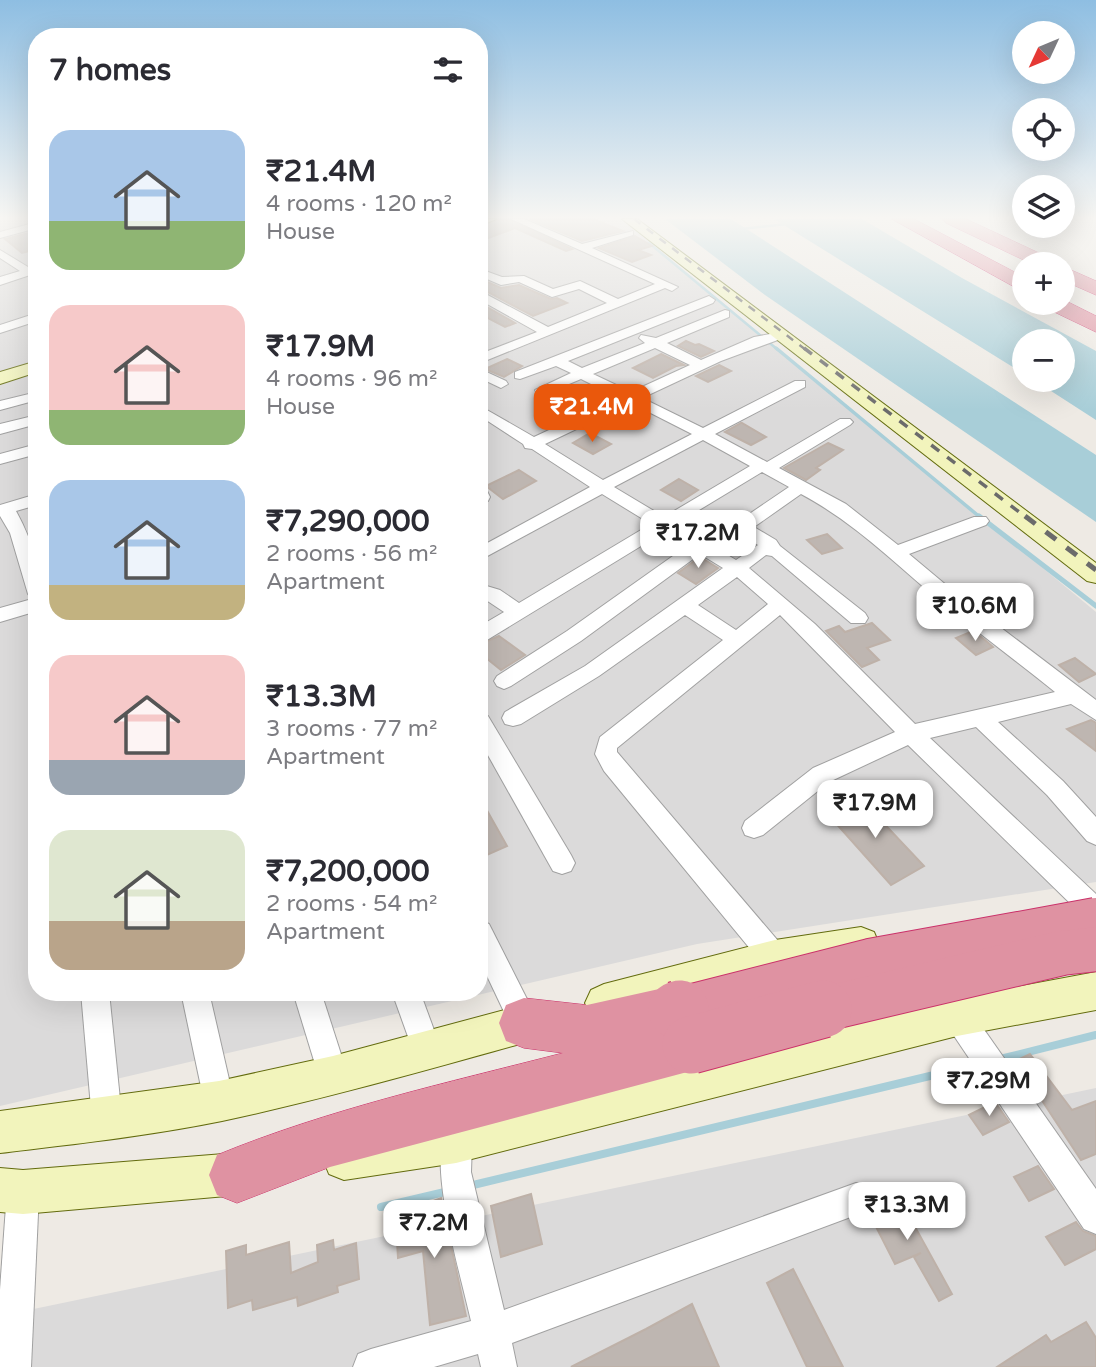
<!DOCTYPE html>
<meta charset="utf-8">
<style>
body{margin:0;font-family:"Varela Round",sans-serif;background:#f7f7f7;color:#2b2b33;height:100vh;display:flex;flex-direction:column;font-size:26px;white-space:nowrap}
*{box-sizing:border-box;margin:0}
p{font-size:23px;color:#7c7c81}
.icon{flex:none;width:38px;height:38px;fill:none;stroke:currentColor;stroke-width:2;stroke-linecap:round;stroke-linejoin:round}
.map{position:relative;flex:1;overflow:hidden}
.side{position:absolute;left:28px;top:28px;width:460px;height:973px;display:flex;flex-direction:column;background:#fff;border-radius:28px;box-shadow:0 7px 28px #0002}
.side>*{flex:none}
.needle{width:46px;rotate:226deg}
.controls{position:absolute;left:1012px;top:21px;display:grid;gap:14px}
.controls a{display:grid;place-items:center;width:63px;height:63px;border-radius:50%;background:#fff;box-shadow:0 7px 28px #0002;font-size:35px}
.price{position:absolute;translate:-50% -60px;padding:0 16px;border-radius:14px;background:#fff;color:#222;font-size:23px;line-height:46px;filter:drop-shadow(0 2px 4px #0008)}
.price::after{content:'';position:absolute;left:50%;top:42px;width:21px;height:16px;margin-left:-10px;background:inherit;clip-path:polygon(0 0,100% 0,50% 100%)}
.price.current{background:#ea580c;color:#fff}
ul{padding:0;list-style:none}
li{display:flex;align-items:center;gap:21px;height:175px;padding:0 21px}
li span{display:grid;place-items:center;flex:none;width:196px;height:140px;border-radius:21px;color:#555}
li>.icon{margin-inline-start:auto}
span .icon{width:84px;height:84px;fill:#fffc;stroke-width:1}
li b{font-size:30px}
h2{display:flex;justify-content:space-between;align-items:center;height:84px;padding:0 21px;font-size:30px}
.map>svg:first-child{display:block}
.residential{fill:#dbdada}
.water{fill:#a8ced8}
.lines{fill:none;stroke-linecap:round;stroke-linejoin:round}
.stream-far3{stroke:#a8ced8;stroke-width:2.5}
.stream-far2{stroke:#a8ced8;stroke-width:3.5}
.stream-far1{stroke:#a8ced8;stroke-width:5}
.stream{stroke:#a8ced8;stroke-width:8}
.building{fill:#beb6b1;stroke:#beb1a8;stroke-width:2}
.street-casing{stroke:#a1a1a1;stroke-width:2}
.secondary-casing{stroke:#636b0e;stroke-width:2}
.highway-casing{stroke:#ca326a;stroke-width:1}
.street{fill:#fff;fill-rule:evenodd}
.secondary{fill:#f2f4bc;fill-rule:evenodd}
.highway{fill:#df92a2;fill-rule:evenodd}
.rail-far2{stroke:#6b6b6b;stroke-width:2.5;stroke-dasharray:8 8;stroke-linecap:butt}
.rail-far1{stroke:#6b6b6b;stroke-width:3.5;stroke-dasharray:10 10;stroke-linecap:butt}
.rail{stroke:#6b6b6b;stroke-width:5;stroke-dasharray:13 13;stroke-linecap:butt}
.highway-bridge-far1-casing{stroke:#ca326a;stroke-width:46;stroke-linecap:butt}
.highway-bridge-casing{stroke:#ca326a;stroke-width:59;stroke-linecap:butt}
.highway-bridge-far1{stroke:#df92a2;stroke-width:44}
.highway-bridge{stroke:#df92a2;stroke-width:57}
</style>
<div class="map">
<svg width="1096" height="1367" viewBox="0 0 1096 1367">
<rect width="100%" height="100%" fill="#eeeae4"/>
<g class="residential">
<path d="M0 219H37V992H480V219H622L1096 612V882L697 944 0 1106Z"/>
<path d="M1096 1088V1367H0V1316Z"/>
</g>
<g class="water">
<path d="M665 219H731L1096 455V522L765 295Z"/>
<path d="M774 219H862L962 278 1096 351V420L1034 380H1062V341H1024V374Z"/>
</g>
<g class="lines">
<g class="stream-far3">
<path d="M741 229 787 224"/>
<path d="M649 243 778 350"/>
</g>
<path class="stream-far2" d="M776 348 981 518"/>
<path class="stream-far1" d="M979 516 1096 606"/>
<g class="stream">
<path d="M1000 1059 1096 1035"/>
<path d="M469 1186 980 1064"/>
<path d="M381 1207 449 1191"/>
</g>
</g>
<g class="building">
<path d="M498 219H509L572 249 566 251 515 228 480 241V229Z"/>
<path d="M530 219H593L623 231 582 241Z"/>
<path d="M37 231V249L22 253 5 239Z"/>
<path d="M635 236 652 246 638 250 651 255 632 262 599 248Z"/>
<path d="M485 281 501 288 519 285 551 299 557 298 567 303 533 316 480 288V283Z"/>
<path d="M480 303 515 323 505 327 480 314Z"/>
<path d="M686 341 695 345 699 344 714 351 701 357 678 346Z"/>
<path d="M661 354 684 365 676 366 653 378 633 368Z"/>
<path d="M507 359 522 366 504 377 485 369Z"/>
<path d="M719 365 731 371 708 382 696 376Z"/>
<path d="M631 406 643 412 610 428 598 422Z"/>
<path d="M741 423H742L766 437 751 445 725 432Z"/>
<path d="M590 433 611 444 593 454 573 443Z"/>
<path d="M828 443 843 450 816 468 820 470 806 480 784 468Z"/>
<path d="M519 470 536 481 503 499 486 486Z"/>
<path d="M679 479 698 490 681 501 661 490Z"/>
<path d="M702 514 729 528 710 542 684 526Z"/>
<path d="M827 534 842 548 822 554 807 540Z"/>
<path d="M700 557 718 568 696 584 678 573Z"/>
<path d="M872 623 890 640 867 648 879 660 862 667 826 631 839 626 845 632Z"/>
<path d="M973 631 985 640 993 647 976 655 956 638Z"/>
<path d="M499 636 525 655 501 670 480 653V644Z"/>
<path d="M1075 658 1096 674 1079 682 1059 665Z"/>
<path d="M1091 720 1096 723V751L1067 729Z"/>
<path d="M857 795 924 866 891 885 825 811Z"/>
<path d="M480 798 507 846 480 858Z"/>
<path d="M1030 1054 1072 1110 1096 1101V1154L1081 1160 1041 1099 1037 1101 1011 1063Z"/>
<path d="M995 1102 1009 1122 983 1135 969 1115Z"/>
<path d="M1038 1166 1054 1189 1029 1201 1014 1177Z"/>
<path d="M531 1194 542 1244 501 1257 491 1206Z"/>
<path d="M898 1196 952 1294 939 1301 914 1257 921 1253 895 1264 869 1213 872 1207Z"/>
<path d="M441 1198 466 1316 430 1325 423 1251 398 1258 396 1224 413 1220 412 1209Z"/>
<path d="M1076 1222 1083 1231 1096 1236V1249L1065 1265 1046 1237Z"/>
<path d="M333 1240 334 1250 356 1243 359 1279 337 1286 338 1292 298 1306 297 1297 253 1310 252 1300 228 1308 226 1251 246 1245V1255L289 1242 291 1273 318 1262 317 1245Z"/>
<path d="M793 1269 843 1367H807L767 1283Z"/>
<path d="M692 1304 719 1367H571L646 1329Z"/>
<path d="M1086 1322 1096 1338V1367H997L1046 1335 1051 1342Z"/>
</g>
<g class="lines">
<defs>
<g id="street">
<path d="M511 219H524L582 244 633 231V235L592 248 678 287 672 291 665 288 480 363V354L537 332 480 300V291L548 327 607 303 579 289 552 297 519 282 501 285 480 276V269L502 277 524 276 553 289 580 281 618 299 655 284Z"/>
<path d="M37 222V228L0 238V232Z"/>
<path d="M0 250 33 270V274L0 285V277L20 271 0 258Z"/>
<path d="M709 296 715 300 713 303 568 361 582 368 645 343 639 338 641 335 656 338 725 310 729 311V317L667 343 701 360 754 337 786 331V337L721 361 642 398 703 428 795 381H805V387L715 434 767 462 840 419H850L853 422 850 425 779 468 846 504 898 545 974 517H986L989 521 986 525 909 554 958 595 1096 700V720L1071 704 998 722 1063 781 1096 817V845L1087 841 1047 795 976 727 930 738 1096 894V912L1087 915 1078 911 908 745 829 782 763 835 754 838 745 835 742 828 745 821 813 768 895 732 780 615 617 748V752L785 949 789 958 785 967 775 971 765 967 604 771 595 754 600 737 723 640 685 615 599 676 521 724 513 726 505 724 502 718 505 712 585 666 723 568 700 554 581 641 511 686 504 689 497 686 494 681 497 676 567 631 687 546 664 532 487 640 480 642V626L504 612 480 596V584L500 590 519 603 651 524 602 494 480 560V547L590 487 532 449 525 448 523 444 480 416V406L534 437 577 417 539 397 535 390 571 373 556 366 520 379 515 378V372ZM655 348 690 365 631 392 593 374ZM581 379 619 398 589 412 550 392ZM631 403 692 434 603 480 545 444ZM703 440 750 466 664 517 614 487ZM762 472 789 487 739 521 736 525 740 534 758 545 736 560 676 524ZM801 494C857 524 896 565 945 605 981 635 1019 663 1055 692L915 724 815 624 749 568 766 555 772 556 851 623H865L868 618 865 613 780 546 776 540 754 527ZM737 577 768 604 736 630 698 605Z"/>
<path d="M37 313V321L0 333V325Z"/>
<path d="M480 369 506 381 508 384 501 388 480 378Z"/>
<path d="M33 393 37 394V400L0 410V401Z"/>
<path d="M37 415V424L0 434V424Z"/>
<path d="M37 444V454L0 464V454Z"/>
<path d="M480 488 486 489 490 497 488 501H480Z"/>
<path d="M37 494V505L16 511C37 549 37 568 37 611L0 622V608L32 599 28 594 10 533 0 516V505Z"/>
<path d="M480 714 488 716 571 855 575 863 571 871 562 874 553 871 480 741Z"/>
<path d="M480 920 489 924 534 1013 538 1023 534 1033 524 1037 514 1033 480 961Z"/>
<path d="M81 992H109L122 1119 118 1130 107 1134 96 1130 92 1119Z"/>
<path d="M181 992H209L234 1101 230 1112 219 1116 208 1112 204 1101Z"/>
<path d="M293 992H321L348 1076 344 1087 333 1091 322 1087Z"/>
<path d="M392 992H420L441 1049 436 1059 426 1064 416 1059Z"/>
<path d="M954 997 964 1001 1096 1189V1234L1084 1229 944 1021 940 1011 944 1001Z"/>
<path d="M456 1126 467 1131 472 1142 471 1172 504 1310 856 1183 868 1187 872 1199 868 1211 856 1215 512 1343 517 1367H481L478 1354 434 1367H353L358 1354 371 1349 471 1321C461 1276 429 1170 445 1131Z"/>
<path d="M23 1176 35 1180 39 1192 31 1367H0V1290L7 1192 11 1180Z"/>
</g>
<g id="secondary">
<path d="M480 219H496L480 226Z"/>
<path d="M622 219H637L1096 563V583L1087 581Z"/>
<path d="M37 361V372L0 384V372Z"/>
<path d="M861 927 874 932 879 944 874 956 861 961 775 976 604 1022 591 1016 585 1003 591 990 604 984 775 940Z"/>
<path d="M1096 972V1010L957 1036 456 1163 344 1180 329 1174 323 1159 329 1144 344 1138 456 1121 957 998Z"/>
<path d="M538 1001 552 1006 557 1020 552 1034 538 1039C433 1068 329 1098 222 1121 149 1136 74 1144 0 1153V1111L219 1081 333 1056Z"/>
<path d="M249 1152 264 1158 270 1173 264 1188 249 1194 23 1214 0 1212V1168L23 1170Z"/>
</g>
<g id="highway">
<path d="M892 219H914L1024 277V292Z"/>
<path d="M943 219H966L1054 260 1057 264H1032L946 223Z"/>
<path d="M1062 266 1096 281V295L1062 280Z"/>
<path d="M1062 299 1096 316V332L1046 308 1043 303H1062Z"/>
<path d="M677 985 695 992 702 1010 697 1022 709 1027 717 1045 709 1063 691 1071 330 1167 237 1203 217 1195 209 1175 217 1155C329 1109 446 1083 563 1053L524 1048 506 1041 499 1023 506 1005 524 998 587 1005Z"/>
</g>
</defs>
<use href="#street" class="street-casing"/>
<use href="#secondary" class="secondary-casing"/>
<use href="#highway" class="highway-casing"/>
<use href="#street" class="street"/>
<use href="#secondary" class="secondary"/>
<use href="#highway" class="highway"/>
<path class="rail-far2" d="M634 219 806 350"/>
<path class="rail-far1" d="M804 348 1027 518"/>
<path class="rail" d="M1025 516 1096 570"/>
<defs>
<g id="highway-bridge-far1">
<path d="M677 1010 870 961 1096 920"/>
<path d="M816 1011 1062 953 1096 949"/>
</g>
<g id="highway-bridge">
<path d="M677 1010 680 1009"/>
<path d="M691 1045 823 1009"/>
</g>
</defs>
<use href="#highway-bridge-far1" class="highway-bridge-far1-casing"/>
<use href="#highway-bridge" class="highway-bridge-casing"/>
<use href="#highway-bridge-far1" class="highway-bridge-far1"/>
<use href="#highway-bridge" class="highway-bridge"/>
</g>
<linearGradient id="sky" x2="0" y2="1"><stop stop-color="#8ebee2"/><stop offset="0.53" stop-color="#f7f6f3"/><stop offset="1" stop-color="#f7f6f3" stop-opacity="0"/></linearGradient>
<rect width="1096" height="410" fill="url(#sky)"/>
</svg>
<div class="controls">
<a><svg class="needle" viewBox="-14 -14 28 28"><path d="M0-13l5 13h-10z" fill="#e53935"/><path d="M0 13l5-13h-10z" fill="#7c7c81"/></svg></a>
<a><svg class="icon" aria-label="locate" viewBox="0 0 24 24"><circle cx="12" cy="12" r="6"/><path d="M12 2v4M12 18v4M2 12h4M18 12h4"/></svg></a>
<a><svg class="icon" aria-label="layers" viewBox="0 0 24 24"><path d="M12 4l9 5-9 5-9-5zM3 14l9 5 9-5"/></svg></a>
<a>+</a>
<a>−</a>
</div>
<b class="price current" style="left:592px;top:444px">₹21.4M</b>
<b class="price" style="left:698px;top:570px">₹17.2M</b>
<b class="price" style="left:975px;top:643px">₹10.6M</b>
<b class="price" style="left:875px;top:840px">₹17.9M</b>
<b class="price" style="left:989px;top:1118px">₹7.29M</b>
<b class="price" style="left:907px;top:1242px">₹13.3M</b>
<b class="price" style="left:434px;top:1260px">₹7.2M</b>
<section class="side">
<h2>7 homes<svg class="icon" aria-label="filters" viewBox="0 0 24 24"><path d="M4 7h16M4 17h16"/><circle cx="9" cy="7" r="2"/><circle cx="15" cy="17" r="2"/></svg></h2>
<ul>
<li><span style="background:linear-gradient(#a9c7e8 65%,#8fb573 0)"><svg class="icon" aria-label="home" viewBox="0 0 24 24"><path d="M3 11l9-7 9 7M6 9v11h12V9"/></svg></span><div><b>₹21.4M</b><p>4 rooms · 120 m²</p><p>House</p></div></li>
<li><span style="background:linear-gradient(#f6c9c9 75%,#8fb573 0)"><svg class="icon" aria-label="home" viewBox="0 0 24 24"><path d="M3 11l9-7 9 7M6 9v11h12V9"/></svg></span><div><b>₹17.9M</b><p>4 rooms · 96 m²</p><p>House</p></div></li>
<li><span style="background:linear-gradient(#a9c7e8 75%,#c2b280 0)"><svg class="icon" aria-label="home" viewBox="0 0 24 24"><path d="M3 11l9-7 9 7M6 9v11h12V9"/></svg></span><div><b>₹7,290,000</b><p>2 rooms · 56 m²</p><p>Apartment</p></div></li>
<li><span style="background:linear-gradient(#f6c9c9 75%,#9aa5b1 0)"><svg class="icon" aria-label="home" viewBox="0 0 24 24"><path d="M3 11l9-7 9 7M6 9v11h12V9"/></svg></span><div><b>₹13.3M</b><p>3 rooms · 77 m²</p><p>Apartment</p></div></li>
<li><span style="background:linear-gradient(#dfe7d0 65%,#b9a48a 0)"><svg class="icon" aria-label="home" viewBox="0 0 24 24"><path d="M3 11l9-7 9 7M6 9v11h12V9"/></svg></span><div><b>₹7,200,000</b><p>2 rooms · 54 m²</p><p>Apartment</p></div></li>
</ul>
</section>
</div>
